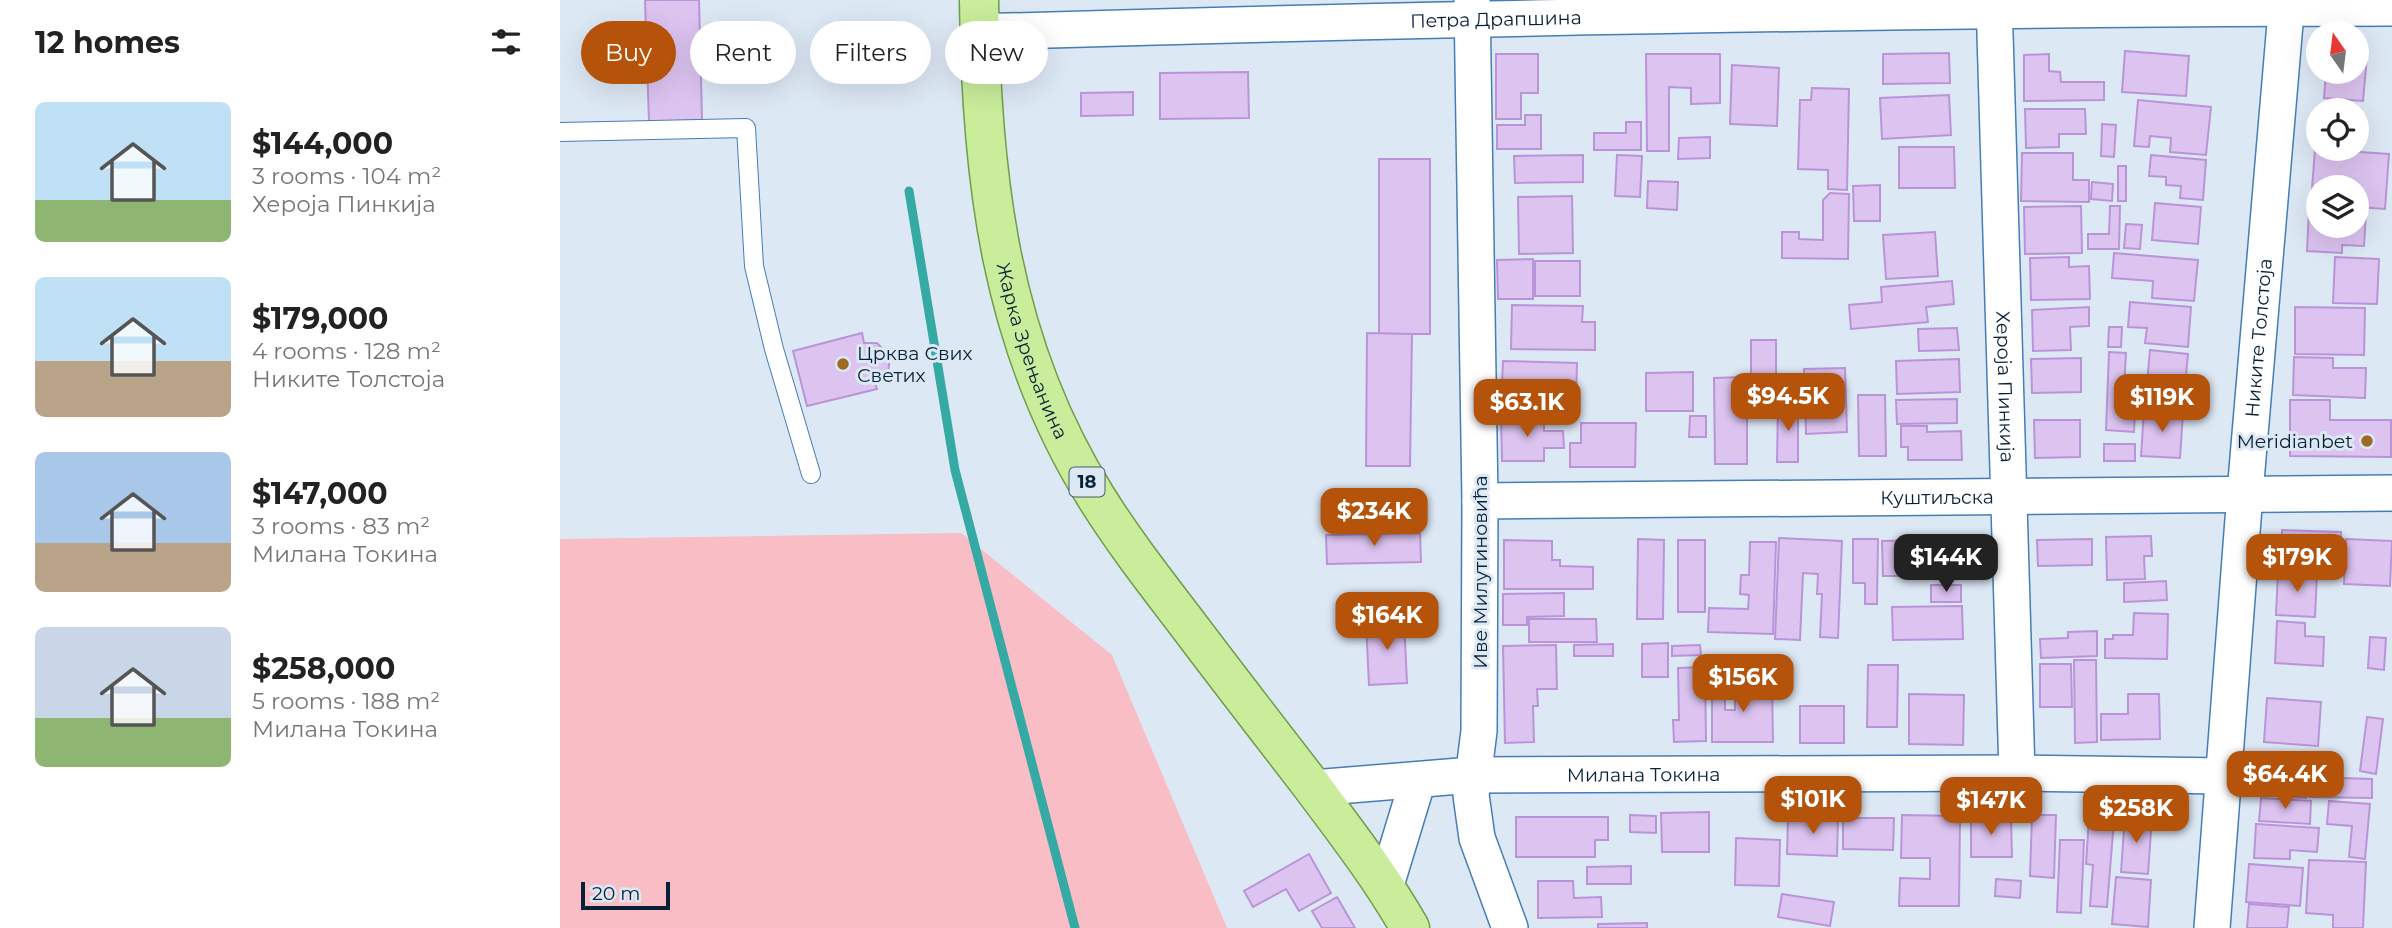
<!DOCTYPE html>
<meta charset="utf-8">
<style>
body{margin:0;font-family:Montserrat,sans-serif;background:#f6f6f6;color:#222;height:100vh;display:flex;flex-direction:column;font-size:26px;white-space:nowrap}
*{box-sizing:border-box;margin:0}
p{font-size:23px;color:#767676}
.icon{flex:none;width:38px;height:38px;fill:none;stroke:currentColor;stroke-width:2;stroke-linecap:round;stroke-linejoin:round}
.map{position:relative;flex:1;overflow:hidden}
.side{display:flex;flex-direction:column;background:#fff;width:560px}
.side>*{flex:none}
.banner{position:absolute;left:21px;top:21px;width:665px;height:63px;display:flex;gap:14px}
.needle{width:46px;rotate:346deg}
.buttons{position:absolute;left:1746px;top:21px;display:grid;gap:14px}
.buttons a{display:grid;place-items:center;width:63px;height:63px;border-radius:50%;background:#fff;box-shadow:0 7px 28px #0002;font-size:35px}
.scale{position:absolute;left:21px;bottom:18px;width:89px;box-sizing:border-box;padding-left:7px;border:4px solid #092137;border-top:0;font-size:19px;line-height:24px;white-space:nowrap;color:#092137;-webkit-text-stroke:5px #dde8f5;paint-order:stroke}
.price{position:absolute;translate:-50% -60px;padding:0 16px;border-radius:14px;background:#b45309;color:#fff;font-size:23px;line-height:46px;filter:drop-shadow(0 2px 4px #0008)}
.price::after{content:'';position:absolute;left:50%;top:42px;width:21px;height:16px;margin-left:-10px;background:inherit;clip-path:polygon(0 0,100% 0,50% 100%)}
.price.active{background:#222;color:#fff}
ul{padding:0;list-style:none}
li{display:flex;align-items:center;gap:21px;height:175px;padding:0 35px}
li span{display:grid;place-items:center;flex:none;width:196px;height:140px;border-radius:10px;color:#555}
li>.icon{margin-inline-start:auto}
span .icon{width:84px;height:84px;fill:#fffc;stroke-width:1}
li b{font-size:30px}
h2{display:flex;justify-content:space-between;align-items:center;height:84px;padding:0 35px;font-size:30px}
.tag{padding:0 24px;border-radius:32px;background:#fff;box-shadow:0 7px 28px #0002;font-size:24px;line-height:63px}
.tag.active{background:#b45309;color:#fff}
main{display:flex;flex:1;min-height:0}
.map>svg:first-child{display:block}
.green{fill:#f8bdc5}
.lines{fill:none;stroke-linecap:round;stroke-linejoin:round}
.stream{stroke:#35a9a3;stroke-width:9}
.building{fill:#dcc3f0;stroke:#ba94d8;stroke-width:2}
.lane-casing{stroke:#457eb6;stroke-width:20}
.street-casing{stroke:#457eb6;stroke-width:38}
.primary-casing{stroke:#6e9e4c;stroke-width:41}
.lane{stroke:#fff;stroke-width:18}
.street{stroke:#fff;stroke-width:35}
.primary{stroke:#c9ed9b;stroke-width:38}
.poi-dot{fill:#9e6922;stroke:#dde8f5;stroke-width:2.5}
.labels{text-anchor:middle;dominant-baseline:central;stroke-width:6;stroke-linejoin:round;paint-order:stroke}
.shield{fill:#dde8f5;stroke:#495d70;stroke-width:2}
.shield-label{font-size:18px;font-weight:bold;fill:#092137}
.street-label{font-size:19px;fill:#092137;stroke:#dde8f5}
.poi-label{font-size:19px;fill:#092137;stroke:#dde8f5;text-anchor:start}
</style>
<main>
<section class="side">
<h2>12 homes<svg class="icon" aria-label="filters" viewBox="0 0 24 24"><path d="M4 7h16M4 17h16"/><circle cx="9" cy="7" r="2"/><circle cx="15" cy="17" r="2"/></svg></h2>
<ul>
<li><span style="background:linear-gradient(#bfe0f5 70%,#8fb573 0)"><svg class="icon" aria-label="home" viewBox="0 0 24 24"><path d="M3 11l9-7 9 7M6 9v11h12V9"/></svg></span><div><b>$144,000</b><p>3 rooms · 104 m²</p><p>Хероја Пинкија</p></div></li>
<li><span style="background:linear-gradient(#bfe0f5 60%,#b9a48a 0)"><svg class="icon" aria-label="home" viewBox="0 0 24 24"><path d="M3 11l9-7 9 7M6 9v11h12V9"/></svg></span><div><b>$179,000</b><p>4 rooms · 128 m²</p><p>Никите Толстоја</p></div></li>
<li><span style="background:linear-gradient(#a9c7e8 65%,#b9a48a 0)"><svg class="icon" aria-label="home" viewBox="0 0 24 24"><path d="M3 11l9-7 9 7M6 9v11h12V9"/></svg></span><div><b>$147,000</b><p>3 rooms · 83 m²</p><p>Милана Токина</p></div></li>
<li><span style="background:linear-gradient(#c9d6e8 65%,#8fb573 0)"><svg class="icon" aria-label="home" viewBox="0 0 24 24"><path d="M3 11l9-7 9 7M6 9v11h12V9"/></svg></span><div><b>$258,000</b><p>5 rooms · 188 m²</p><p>Милана Токина</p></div></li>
</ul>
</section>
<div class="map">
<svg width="1832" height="928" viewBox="0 0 1832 928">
<rect width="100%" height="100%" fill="#dde8f5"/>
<path class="green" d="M401 533 552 655 667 928H0V539Z"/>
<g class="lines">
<path class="stream" d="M349 191 395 470 515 928"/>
</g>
<g class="building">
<path d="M85 0H139L142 120 89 122Z"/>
<path d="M1565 51 1629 56 1626 96 1562 92Z"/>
<path d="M1389 53 1390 83 1323 84V54Z"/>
<path d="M936 54H978V93H961V119H936Z"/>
<path d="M1086 54H1160V103L1131 104V88L1109 87V151H1087Z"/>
<path d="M1489 54V71L1500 72 1501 82H1544V100L1464 101V55Z"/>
<path d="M1797 55 1807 56 1803 101 1764 98 1766 72H1797Z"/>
<path d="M1172 65 1219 68 1217 126 1170 124Z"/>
<path d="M688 72 689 118 600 119V73Z"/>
<path d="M1252 88 1289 89 1287 190 1268 189V170L1238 169 1240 100H1251Z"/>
<path d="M573 92V115L521 116V93Z"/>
<path d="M1389 95 1391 135 1322 139 1320 98Z"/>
<path d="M1578 100 1651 107 1646 155 1610 152 1611 138 1590 136 1589 147 1574 146Z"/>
<path d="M1465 109H1525L1526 134H1499V147L1466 148Z"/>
<path d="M965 115H981V149H937V125H965Z"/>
<path d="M1066 122H1081V150H1034V133H1066Z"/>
<path d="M1542 124 1556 125 1554 157 1541 156Z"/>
<path d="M1150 137V158L1118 159 1119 138Z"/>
<path d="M1339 147H1394L1395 188H1339Z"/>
<path d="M1755 149 1829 154 1825 209 1797 207V187L1752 189Z"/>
<path d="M1462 153H1513V180H1529V202L1461 201Z"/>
<path d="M1023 155V182L955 183 954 156Z"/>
<path d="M1057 155 1082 156 1080 197 1055 196Z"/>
<path d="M1591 155 1646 160 1643 200 1620 198 1621 186 1606 185V177L1589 176Z"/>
<rect x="819" y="159" width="51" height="175"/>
<rect x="1558" y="166" width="8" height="35"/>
<path d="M1088 181 1118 182 1117 210 1087 208Z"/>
<path d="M1532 182 1553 184 1552 201 1531 199Z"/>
<path d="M1320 185V221H1294L1293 186Z"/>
<path d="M1270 193 1289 194 1288 259 1222 258V232H1239V239L1263 240V200Z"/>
<path d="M1012 196 1013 253 959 254 958 197Z"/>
<path d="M1595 203 1641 207 1638 244 1592 240Z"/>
<path d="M1521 206 1522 253 1465 254 1464 207Z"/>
<path d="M1550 206H1560L1559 249H1528V234H1549Z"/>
<path d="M1749 209H1759V226H1797V212L1806 213 1804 246 1782 245V253L1747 251Z"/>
<path d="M1566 224 1582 225 1580 249 1564 248Z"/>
<path d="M1375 232 1378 276 1326 279 1323 235Z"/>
<path d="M1554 253 1638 260 1634 301 1592 298 1593 281 1552 278Z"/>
<path d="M1509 257V267L1529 266 1530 299 1471 300 1470 258Z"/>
<path d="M1775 257 1819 259 1817 304 1773 303Z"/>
<path d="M973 259V299H938L937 260Z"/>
<rect x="975" y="261" width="45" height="35"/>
<path d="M1392 281 1394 304 1366 307 1368 322 1291 329 1289 305 1322 302 1321 287Z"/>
<path d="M1570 302 1631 307 1628 347 1585 343 1587 328 1568 327Z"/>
<path d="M952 305 1023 306 1022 322H1035V350L951 349Z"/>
<path d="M1529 307V326L1510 327 1511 350 1473 351 1472 310Z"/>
<path d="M1735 307 1805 308 1804 355 1735 354Z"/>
<path d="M1549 327H1562L1561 347H1548Z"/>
<path d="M1397 328 1399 350 1359 351 1358 329Z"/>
<path d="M302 333 304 343H317L330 356 328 373 314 380 317 389 247 406 233 351Z"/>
<path d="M807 333 852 334 850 466H806Z"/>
<path d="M1191 340H1216V402H1199V376H1191Z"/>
<path d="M1590 350 1628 354 1623 408 1585 405Z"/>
<path d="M1549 352 1566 353 1564 388 1576 389 1574 432 1546 430Z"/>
<path d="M1734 357 1773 358V368H1806L1805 398 1733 395Z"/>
<path d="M1521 358V392L1472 393 1471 359Z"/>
<path d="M1399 359 1400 392 1337 394 1336 361Z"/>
<path d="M943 361 1017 363 1016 400 986 399V409L941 408Z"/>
<path d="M1285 368 1287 432 1246 434 1244 369Z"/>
<path d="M1133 372V411H1086V373Z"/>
<path d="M1182 377 1183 391H1187V464H1155L1154 378Z"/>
<path d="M1298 395H1325L1326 456H1299Z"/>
<path d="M1397 399V423L1337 424 1336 400Z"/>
<path d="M1730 400H1770V420H1831V457L1730 456Z"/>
<path d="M1218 403H1238V462H1217Z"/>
<path d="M1584 410 1623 413 1620 458 1581 456Z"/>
<path d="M941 416H984V431H1003L1004 448H984V461H942Z"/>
<path d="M1130 416H1146V437H1129Z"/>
<path d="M1474 420H1520V457L1475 458Z"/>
<path d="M1021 423H1076L1075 467H1010V443H1021Z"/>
<path d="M1341 426H1367V432L1401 431 1402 460H1348V447H1341Z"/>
<rect x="1544" y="444" width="31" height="17"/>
<path d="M1722 530 1781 532 1780 566 1721 565Z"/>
<path d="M860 533 861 562 767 564 766 535Z"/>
<path d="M1591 536 1592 556H1584L1585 579 1547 580 1546 537Z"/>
<path d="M1219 538 1282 541 1278 638 1260 637 1262 594H1257L1258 574 1243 573 1240 640 1215 639Z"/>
<path d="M1078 539 1104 540 1103 619H1077Z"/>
<path d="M1293 539H1318L1317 604H1305V583H1293Z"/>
<path d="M1406 539 1407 563 1351 564V576H1323L1322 541Z"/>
<path d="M1532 539V565L1478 566 1477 540Z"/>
<path d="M1786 539 1832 541 1830 586 1784 584Z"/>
<path d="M944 540 992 541V560H1000V566L1033 567V589H944Z"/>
<rect x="1118" y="540" width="27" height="72"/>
<path d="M1190 542H1216L1213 634 1148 632 1149 608 1188 609 1189 595 1180 594 1181 575H1189Z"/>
<path d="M1718 571 1757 573 1755 617 1716 615Z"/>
<path d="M1606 581 1607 600 1564 602V583Z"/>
<rect x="1371" y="585" width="30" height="17"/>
<path d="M1004 593V616L967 617V625H943V594Z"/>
<path d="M1402 606 1403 639 1333 640 1332 607Z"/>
<path d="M1574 613 1608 614 1607 659 1545 658V639H1553V635H1573Z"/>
<path d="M969 619H1036L1037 642H969Z"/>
<path d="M844 620 847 683 809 685 806 622Z"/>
<path d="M1717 621 1745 623V636L1764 637 1763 666 1715 663Z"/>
<path d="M1537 631V656L1481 658 1480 639 1508 638V632Z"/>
<path d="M1810 637 1826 638 1824 670 1808 668Z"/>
<path d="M1108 643V677H1082V644Z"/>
<path d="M1053 644V656H1014V645Z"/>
<path d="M996 645 997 689H977L978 706H973L974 742 945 743 943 646Z"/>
<path d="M1140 645 1141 655 1112 656V646Z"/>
<path d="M1514 660H1536L1537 742 1515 743Z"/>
<path d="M1480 664H1511L1512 707H1480Z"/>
<path d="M1308 665H1338L1337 727H1307Z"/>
<path d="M1145 667 1146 741 1114 742 1113 720H1119L1118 668Z"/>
<path d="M1152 677H1165V710H1175V700L1193 699V679H1212L1213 742H1152Z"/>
<path d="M1349 694 1404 695 1403 745 1349 744Z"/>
<path d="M1568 694H1599L1600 739 1541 740V714H1568Z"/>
<path d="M1707 698 1761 702 1758 746 1704 742Z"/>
<rect x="1240" y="706" width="44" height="37"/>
<path d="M1807 717 1823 719 1816 774 1800 771Z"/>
<path d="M1703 758 1749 762 1746 798 1701 795Z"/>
<path d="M1750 777 1812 779V798L1749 797Z"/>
<path d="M1701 798 1751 801 1750 824 1699 821Z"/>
<path d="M1769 801 1810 804 1805 859 1789 857 1792 826 1767 824Z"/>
<path d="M1149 812V852H1102L1101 813Z"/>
<path d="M1070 815 1096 816V833L1070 832Z"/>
<path d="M1342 815 1400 816 1399 906H1339L1340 878 1370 879V858H1341Z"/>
<path d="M1472 815H1496L1494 878 1470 876Z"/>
<path d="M1565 815 1592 817 1588 874 1561 872Z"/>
<path d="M956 817H1048V840H1035V857H956Z"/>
<path d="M1228 817 1278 818 1277 856 1227 854Z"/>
<path d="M1451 817 1452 857H1411V818Z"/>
<path d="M1283 818H1334L1333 850 1283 849Z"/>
<path d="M1529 818 1554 820 1547 907 1530 906 1533 865 1526 864Z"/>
<path d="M1696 824 1759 828 1757 852 1730 850V859L1694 858Z"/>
<path d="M1176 838 1220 840 1219 886 1175 885Z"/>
<path d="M1500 840H1524L1521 913 1497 912Z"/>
<path d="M749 854 771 893 739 911 726 889 693 907 684 891Z"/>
<path d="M1749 860 1806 862 1803 928H1773V915L1746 913Z"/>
<path d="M1689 864 1743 868 1740 906 1686 902Z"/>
<path d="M1071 866V884H1027V867Z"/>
<path d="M1556 877 1591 880 1588 927 1552 924Z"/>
<path d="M1436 879 1461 881 1460 898 1435 896Z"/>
<path d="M978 881H1013L1014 898 1041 897 1042 917 978 918Z"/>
<path d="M1222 894 1274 902 1270 926 1218 917Z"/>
<path d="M777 897 795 928H762L752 911Z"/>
<path d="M1689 904 1729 907 1727 928H1687Z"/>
<path d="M1087 923V928H1038V924Z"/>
</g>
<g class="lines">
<defs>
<path id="lane" d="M0 132 186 128 194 266 214 349 251 474"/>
<g id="street">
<path d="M912 0 920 501 919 731 911 795 917 838 950 928"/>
<path id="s1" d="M1434 0 1457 773"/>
<path id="s2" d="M420 32C890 18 1361 9 1832 8"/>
<path id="s3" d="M920 501 1832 493"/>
<path id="s4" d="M753 788 912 775 1457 773 1664 776"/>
<path d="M826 885 858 780"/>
<path id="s5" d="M1652 928 1685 493 1727 0"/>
</g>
<g id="primary">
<path id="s6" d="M419 0C421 176 440 344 536 497 564 542 597 584 629 626 669 679 710 732 751 785 786 832 821 877 850 928"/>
</g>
</defs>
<use href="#lane" class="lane-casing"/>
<use href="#street" class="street-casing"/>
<use href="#primary" class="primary-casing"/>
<use href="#lane" class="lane"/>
<use href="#street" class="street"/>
<use href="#primary" class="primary"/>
</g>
<g class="poi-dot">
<circle cx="283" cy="364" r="7"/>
<circle cx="1807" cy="441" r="7"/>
</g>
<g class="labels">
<rect class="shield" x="509.5" y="467.5" width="35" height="29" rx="5"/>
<g class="shield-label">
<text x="527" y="482">18</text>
</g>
<g class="street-label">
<text stroke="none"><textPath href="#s2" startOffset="516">Петра Драпшина</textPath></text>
<text stroke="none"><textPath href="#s5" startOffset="592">Никите Толстоја</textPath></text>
<text stroke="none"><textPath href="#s6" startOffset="357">Жарка Зрењанина</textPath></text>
<text stroke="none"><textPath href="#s1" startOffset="387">Хероја Пинкија</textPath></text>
<text stroke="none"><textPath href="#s3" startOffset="457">Куштиљска</textPath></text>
<text transform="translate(920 572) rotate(-90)">Иве Милутиновића</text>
<text stroke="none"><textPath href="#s4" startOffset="331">Милана Токина</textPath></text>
</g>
<g class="poi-label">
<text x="297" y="353">Црква Свих<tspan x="297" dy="22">Светих</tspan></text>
<text x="1793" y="441" text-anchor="end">Meridianbet</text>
</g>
</g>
</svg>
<div class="buttons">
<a><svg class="needle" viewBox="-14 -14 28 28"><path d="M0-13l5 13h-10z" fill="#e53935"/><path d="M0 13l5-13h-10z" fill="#767676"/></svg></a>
<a><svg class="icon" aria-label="locate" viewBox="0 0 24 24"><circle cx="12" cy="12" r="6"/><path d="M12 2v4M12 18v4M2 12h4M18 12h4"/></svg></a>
<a><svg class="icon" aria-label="layers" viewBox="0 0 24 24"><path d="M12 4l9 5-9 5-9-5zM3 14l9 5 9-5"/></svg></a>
</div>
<div class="scale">20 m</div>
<b class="price" style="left:1228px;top:433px">$94.5K</b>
<b class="price" style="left:1602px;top:434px">$119K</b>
<b class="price" style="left:967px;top:439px">$63.1K</b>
<b class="price" style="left:814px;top:548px">$234K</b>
<b class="price active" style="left:1386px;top:594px">$144K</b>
<b class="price" style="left:1737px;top:594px">$179K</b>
<b class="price" style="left:827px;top:652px">$164K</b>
<b class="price" style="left:1183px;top:714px">$156K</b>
<b class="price" style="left:1725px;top:811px">$64.4K</b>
<b class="price" style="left:1253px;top:836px">$101K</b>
<b class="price" style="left:1431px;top:837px">$147K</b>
<b class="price" style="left:1576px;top:845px">$258K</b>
<div class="banner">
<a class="tag active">Buy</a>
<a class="tag">Rent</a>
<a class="tag">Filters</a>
<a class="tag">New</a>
</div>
</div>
</main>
